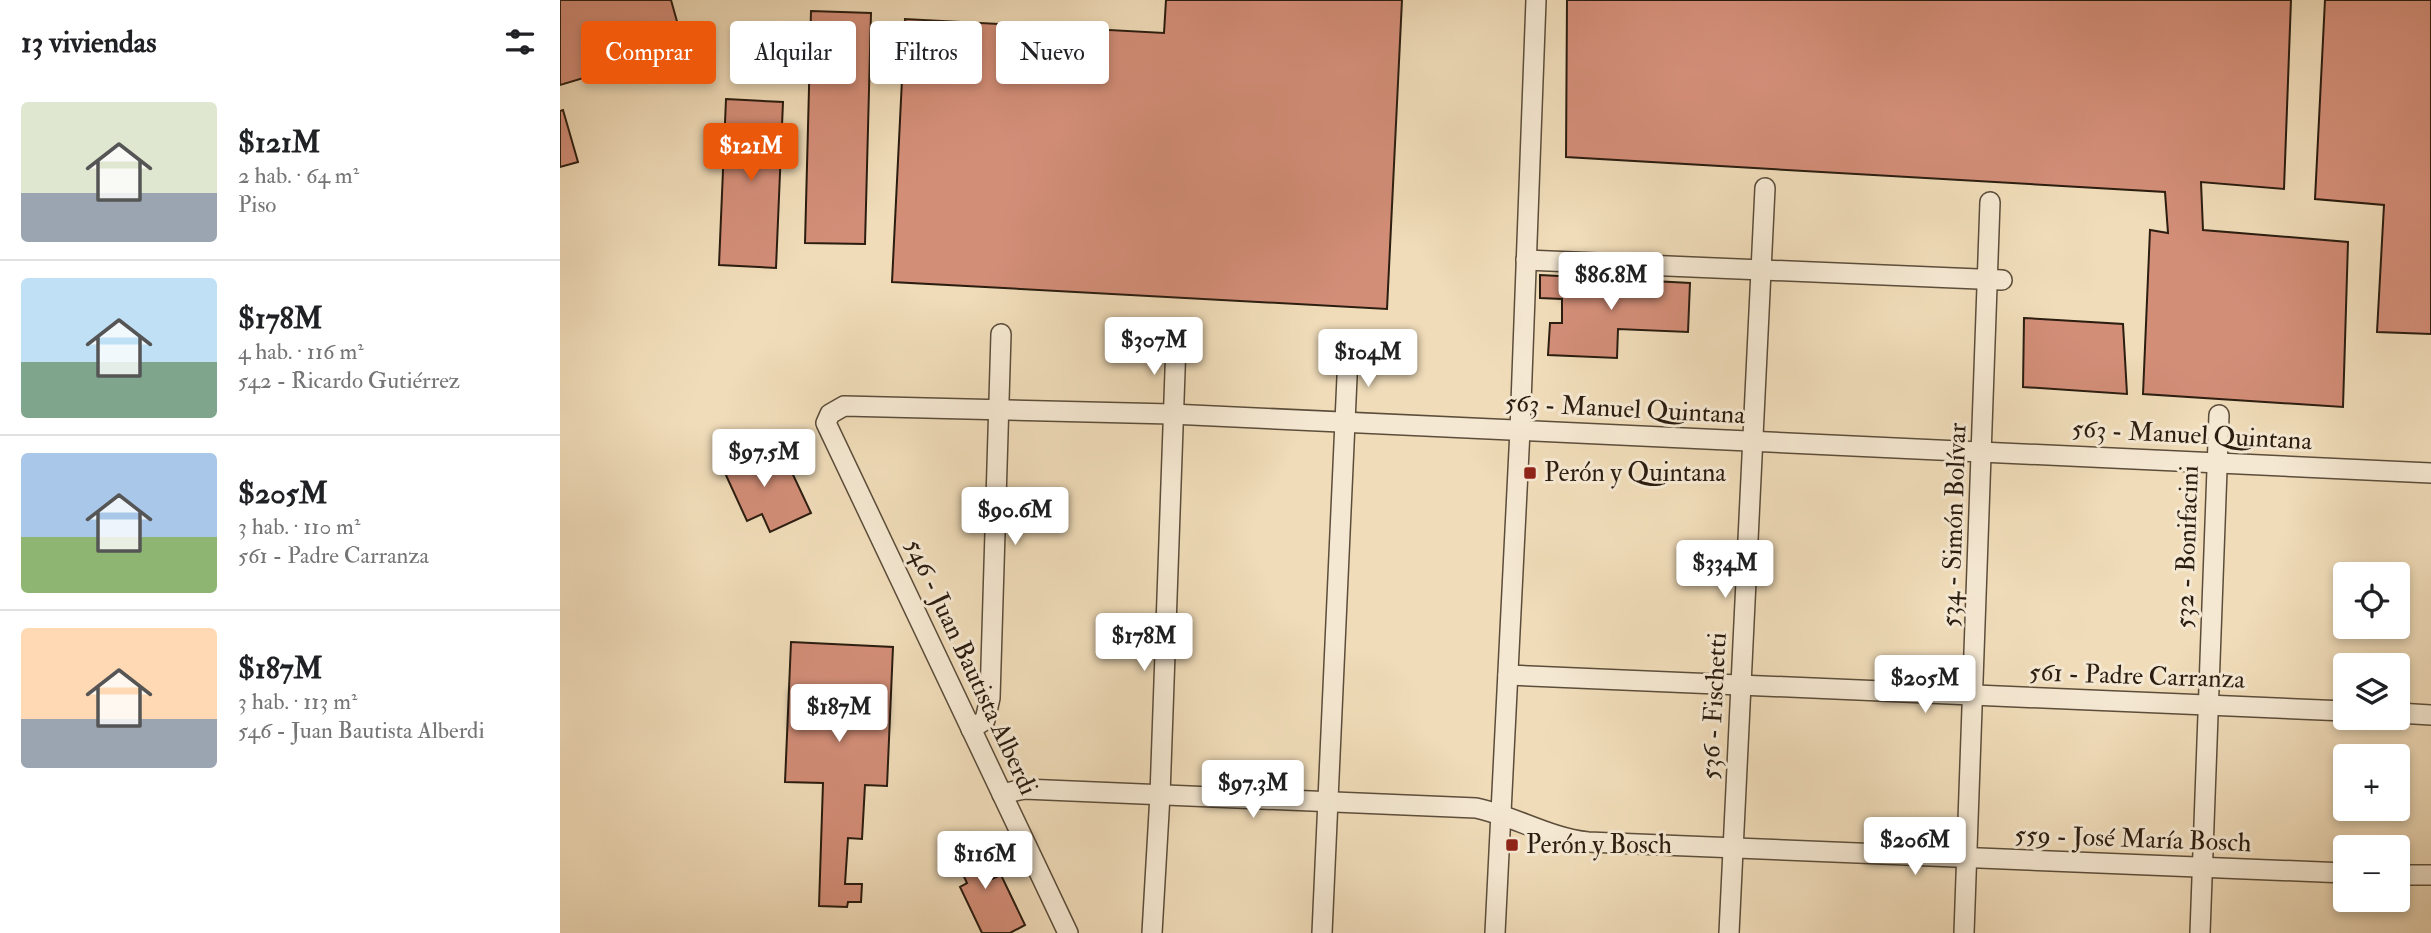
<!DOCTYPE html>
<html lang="es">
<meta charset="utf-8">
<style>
body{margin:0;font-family:"IM FELL Double Pica",serif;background:#f2f2f2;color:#202124;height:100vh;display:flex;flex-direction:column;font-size:26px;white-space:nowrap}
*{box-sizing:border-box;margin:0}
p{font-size:23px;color:#757577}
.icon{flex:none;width:38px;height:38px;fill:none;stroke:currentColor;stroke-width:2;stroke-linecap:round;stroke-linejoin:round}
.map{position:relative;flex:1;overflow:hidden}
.drawer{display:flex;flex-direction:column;background:#fff;width:560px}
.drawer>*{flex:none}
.guide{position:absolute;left:21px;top:21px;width:665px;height:63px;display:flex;gap:14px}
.tools{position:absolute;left:1773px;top:562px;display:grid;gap:14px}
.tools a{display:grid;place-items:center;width:77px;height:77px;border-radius:7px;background:#fff;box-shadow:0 4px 10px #0003;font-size:35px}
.price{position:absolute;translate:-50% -60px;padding:0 16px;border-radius:7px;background:#fff;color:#222;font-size:23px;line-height:46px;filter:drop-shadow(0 2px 4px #0008)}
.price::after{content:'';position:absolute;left:50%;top:42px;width:21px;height:16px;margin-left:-10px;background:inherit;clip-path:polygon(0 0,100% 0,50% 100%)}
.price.active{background:#ea580c;color:#fff}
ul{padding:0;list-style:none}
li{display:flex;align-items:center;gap:21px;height:175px;padding:0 21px}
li+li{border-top:2px solid #e0e0e0}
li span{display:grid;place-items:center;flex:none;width:196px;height:140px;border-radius:7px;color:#555}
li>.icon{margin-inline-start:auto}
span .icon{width:84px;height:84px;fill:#fffc;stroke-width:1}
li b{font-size:30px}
h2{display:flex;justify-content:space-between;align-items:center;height:84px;padding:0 21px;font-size:30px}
.chip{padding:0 24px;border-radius:7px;background:#fff;box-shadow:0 4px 10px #0003;font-size:24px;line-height:63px}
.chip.active{background:#ea580c;color:#fff}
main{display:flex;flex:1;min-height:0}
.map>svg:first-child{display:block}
.building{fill:#d38e78;stroke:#2b1d10;stroke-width:2}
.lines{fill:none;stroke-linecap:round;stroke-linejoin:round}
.minor-casing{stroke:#5c4d3a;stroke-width:22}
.minor{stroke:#f5e8d2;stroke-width:19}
.poi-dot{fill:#8f2418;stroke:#f5e8d2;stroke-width:2.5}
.labels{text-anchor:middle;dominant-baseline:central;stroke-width:6;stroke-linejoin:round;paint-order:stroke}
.street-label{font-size:26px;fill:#2b1d10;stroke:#f5e8d2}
.poi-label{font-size:26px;fill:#2b1d10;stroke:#f5e8d2;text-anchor:start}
</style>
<main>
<section class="drawer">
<h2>13 viviendas<svg class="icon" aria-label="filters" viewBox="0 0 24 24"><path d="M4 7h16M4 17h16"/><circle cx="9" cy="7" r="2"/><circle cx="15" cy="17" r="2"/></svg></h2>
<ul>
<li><span style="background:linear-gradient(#dfe7d0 65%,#9aa5b1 0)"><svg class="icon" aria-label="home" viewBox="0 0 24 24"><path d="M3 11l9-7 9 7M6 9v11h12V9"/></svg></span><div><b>$121M</b><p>2 hab. · 64 m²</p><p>Piso</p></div></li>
<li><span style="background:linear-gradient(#bfe0f5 60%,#7fa58c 0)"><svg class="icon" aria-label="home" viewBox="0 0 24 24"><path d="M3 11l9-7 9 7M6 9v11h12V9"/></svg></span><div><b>$178M</b><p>4 hab. · 116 m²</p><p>542 - Ricardo Gutiérrez</p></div></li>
<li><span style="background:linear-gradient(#a9c7e8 60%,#8fb573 0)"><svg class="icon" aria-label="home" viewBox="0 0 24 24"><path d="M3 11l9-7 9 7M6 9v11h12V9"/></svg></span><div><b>$205M</b><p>3 hab. · 110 m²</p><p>561 - Padre Carranza</p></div></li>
<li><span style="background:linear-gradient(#ffd9b3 65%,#9aa5b1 0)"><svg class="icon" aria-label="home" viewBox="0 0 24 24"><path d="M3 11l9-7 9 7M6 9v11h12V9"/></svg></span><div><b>$187M</b><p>3 hab. · 113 m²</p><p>546 - Juan Bautista Alberdi</p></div></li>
</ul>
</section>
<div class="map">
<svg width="1871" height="933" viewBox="0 0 1871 933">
<rect width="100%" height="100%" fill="#f0dcb9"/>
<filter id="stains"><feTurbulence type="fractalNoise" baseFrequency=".00286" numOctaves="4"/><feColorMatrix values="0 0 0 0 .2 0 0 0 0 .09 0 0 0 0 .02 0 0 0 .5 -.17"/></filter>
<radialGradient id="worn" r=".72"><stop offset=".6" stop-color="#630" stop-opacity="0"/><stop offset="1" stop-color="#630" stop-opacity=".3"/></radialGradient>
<g class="building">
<path d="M0 0H111L118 25 53 44 60 67 0 85Z"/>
<path d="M606 0H842L827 309 332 282 345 19 604 33Z"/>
<path d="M1007 0H1731L1724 189 1641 182 1643 230 1788 242 1783 407 1583 394 1590 230 1608 233 1605 192 1006 157Z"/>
<path d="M1765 0H1871V334L1817 332 1824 205 1755 199Z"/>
<path d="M251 11 311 13 305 244 245 243Z"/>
<path d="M166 99 223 102 216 268 159 265Z"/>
<path d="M3 110 18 162 0 167V111Z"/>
<path d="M980 275 1130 283 1128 332 1058 329 1057 358 988 355 990 323H1002V299L980 298Z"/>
<path d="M1464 318 1563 324 1567 394 1463 387Z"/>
<path d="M193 444 206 474 228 464 251 513 210 532 202 514 187 521 159 460Z"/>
<path d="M231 642 333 647 327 786 305 785 302 839 288 838 285 884H302L301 902H288L287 907 259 906 263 783 225 782Z"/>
<path d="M409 832 432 879 441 875 465 925 450 933H422L400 887 407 883 388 842Z"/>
</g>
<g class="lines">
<defs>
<g id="minor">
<path d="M966 260 1442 280"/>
<path d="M948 675 1785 711"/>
<path d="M1838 713 1871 715"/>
<path d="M411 729 425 720 430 698 441 334"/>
<path d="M442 794 464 789 916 808C954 816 989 838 1028 842L1785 873"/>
<path d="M1838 875H1871"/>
<path d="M508 933 266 423 270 414 284 406 611 414 1871 473"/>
<path d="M592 933 600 795 616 343"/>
<path d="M762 933 788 355"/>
<path d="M935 933 960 430 976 0"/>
<path d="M1169 933 1205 188"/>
<path d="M1404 933 1430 202"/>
<path d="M1640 933 1659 415"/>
</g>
</defs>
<use href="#minor" class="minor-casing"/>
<use href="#minor" class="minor"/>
</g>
<g class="poi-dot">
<rect x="963" y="466" width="14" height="14" rx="3.5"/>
<rect x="945" y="838" width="14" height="14" rx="3.5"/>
</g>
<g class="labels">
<g class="street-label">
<text transform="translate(1065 409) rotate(3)">563 - Manuel Quintana</text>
<text transform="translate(1632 435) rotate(3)">563 - Manuel Quintana</text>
<text transform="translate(1394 525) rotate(-88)">534 - Simón Bolívar</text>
<text transform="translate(1627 547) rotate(-88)">532 - Bonifacini</text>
<text transform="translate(411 667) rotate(65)">546 - Juan Bautista Alberdi</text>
<text transform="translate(1577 676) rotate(2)">561 - Padre Carranza</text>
<text transform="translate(1154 706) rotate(-87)">536 - Fischetti</text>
<text transform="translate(1573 839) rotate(2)">559 - José María Bosch</text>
</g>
<g class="poi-label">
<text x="984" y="473">Perón y Quintana</text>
<text x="966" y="845">Perón y Bosch</text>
</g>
</g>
<rect width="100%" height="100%" filter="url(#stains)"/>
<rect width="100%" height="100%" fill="url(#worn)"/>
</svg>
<div class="tools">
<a><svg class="icon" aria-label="locate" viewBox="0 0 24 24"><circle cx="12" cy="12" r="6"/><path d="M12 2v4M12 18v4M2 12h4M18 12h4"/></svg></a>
<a><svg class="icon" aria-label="layers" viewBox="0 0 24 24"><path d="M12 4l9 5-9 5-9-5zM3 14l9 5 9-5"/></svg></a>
<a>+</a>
<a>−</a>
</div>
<b class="price active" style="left:191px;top:183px">$121M</b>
<b class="price" style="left:1051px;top:312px">$86.8M</b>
<b class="price" style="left:594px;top:377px">$307M</b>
<b class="price" style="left:808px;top:389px">$104M</b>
<b class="price" style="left:204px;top:489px">$97.5M</b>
<b class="price" style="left:455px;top:547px">$90.6M</b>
<b class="price" style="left:1165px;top:600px">$334M</b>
<b class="price" style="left:584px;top:673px">$178M</b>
<b class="price" style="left:1365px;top:715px">$205M</b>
<b class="price" style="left:279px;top:744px">$187M</b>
<b class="price" style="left:693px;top:820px">$97.3M</b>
<b class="price" style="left:1355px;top:877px">$206M</b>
<b class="price" style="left:425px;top:891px">$116M</b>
<div class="guide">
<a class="chip active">Comprar</a>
<a class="chip">Alquilar</a>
<a class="chip">Filtros</a>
<a class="chip">Nuevo</a>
</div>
</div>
</main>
